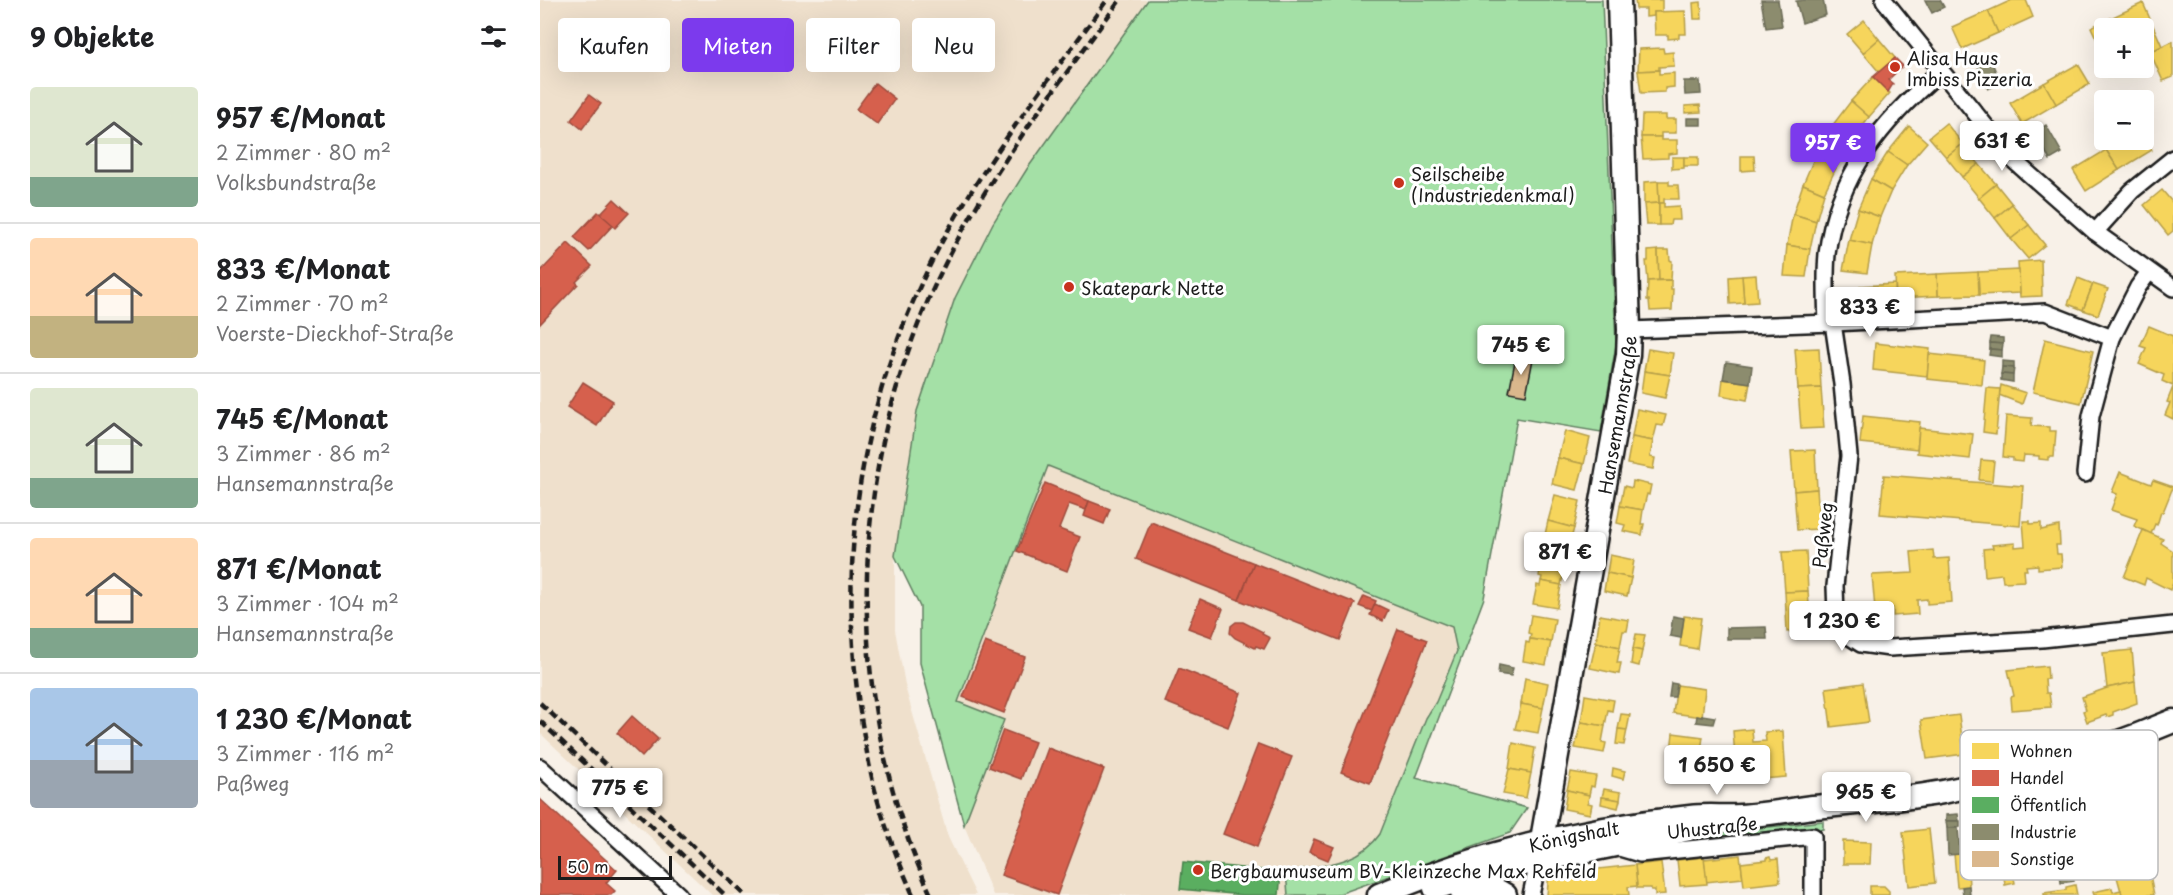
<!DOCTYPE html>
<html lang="de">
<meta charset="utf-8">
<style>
body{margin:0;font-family:"Playpen Sans",sans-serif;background:#f6f6f6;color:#202124;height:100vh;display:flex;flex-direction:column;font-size:22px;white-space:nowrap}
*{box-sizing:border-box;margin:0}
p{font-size:20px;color:#757577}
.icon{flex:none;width:33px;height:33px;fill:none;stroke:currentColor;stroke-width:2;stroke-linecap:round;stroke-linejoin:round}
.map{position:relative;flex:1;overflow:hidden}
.drawer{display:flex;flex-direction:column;background:#fff;width:540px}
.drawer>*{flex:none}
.guide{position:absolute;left:18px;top:18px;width:570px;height:54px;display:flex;gap:12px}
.buttons{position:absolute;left:1554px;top:18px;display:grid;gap:12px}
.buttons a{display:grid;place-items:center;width:60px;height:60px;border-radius:6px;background:#fff;box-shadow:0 6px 24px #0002;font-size:30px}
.scale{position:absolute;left:18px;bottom:15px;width:114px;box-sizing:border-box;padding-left:6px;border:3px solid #1c1c1c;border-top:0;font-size:16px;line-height:21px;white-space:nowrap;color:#1c1c1c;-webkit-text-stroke:4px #fff;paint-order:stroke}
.price{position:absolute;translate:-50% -51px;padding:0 14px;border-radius:6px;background:#fff;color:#222;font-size:20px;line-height:39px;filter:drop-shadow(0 2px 3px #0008)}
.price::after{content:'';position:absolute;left:50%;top:36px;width:18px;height:14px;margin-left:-9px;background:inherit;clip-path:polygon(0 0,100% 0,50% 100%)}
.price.current{background:#7c3aed;color:#fff}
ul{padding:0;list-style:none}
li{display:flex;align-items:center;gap:18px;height:150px;padding:0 30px}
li+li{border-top:2px solid #e0e0e0}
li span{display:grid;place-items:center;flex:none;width:168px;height:120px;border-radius:6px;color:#555}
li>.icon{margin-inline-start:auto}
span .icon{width:72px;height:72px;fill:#fffc;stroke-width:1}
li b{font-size:26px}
h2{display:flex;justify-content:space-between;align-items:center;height:72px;padding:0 30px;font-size:26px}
.tag{padding:0 21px;border-radius:6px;background:#fff;box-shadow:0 6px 24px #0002;font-size:21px;line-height:54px}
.tag.current{background:#7c3aed;color:#fff}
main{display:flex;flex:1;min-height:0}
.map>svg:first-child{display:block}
.built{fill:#efe0cc}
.green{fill:#a4e0a6;stroke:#607e61;stroke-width:1.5}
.homes{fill:#f6d55c;stroke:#b59e49;stroke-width:1.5}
.shops{fill:#d6604d;stroke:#9e4c3e;stroke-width:1.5}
.public{fill:#5aae61;stroke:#47824c;stroke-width:1.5}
.industry{fill:#8c8c6e;stroke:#6a6a55;stroke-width:1.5}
.building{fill:#dab78c;stroke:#1c1c1c;stroke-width:1.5}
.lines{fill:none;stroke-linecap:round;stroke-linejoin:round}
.street-casing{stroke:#1c1c1c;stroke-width:20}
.secondary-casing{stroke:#1c1c1c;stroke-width:27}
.street{stroke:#fff;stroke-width:15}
.secondary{stroke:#fff;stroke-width:22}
.rail{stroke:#1c1c1c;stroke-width:4.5;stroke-dasharray:9 4.5;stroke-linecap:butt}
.poi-dot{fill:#c8321e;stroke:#fff;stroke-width:2}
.labels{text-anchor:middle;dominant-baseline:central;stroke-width:6;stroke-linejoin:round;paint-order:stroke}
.poi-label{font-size:18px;fill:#1c1c1c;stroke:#fff;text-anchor:start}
.street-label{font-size:18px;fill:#1c1c1c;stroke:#fff}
.key{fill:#fff;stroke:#bbb;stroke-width:1.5}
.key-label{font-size:16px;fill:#1c1c1c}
</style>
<main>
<section class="drawer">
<h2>9 Objekte<svg class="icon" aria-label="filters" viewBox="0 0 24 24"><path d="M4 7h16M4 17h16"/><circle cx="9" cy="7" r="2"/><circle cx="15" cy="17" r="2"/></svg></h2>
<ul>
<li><span style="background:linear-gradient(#dfe7d0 75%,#7fa58c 0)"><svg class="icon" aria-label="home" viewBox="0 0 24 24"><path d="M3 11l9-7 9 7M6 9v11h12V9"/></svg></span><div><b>957 €/Monat</b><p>2 Zimmer · 80 m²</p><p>Volksbundstraße</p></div></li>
<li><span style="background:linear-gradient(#ffd9b3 65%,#c2b280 0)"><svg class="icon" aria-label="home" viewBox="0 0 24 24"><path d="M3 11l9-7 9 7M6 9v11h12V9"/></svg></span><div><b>833 €/Monat</b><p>2 Zimmer · 70 m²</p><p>Voerste-Dieckhof-Straße</p></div></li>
<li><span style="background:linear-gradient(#dfe7d0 75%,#7fa58c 0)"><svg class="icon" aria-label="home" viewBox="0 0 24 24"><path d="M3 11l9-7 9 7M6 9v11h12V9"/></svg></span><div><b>745 €/Monat</b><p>3 Zimmer · 86 m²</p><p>Hansemannstraße</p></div></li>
<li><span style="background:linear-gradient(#ffd9b3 75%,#7fa58c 0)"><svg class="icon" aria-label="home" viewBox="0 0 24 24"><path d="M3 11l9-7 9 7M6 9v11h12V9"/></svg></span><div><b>871 €/Monat</b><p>3 Zimmer · 104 m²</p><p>Hansemannstraße</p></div></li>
<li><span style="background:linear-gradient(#a9c7e8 60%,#9aa5b1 0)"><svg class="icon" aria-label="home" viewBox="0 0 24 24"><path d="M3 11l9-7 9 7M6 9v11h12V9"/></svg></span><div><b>1 230 €/Monat</b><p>3 Zimmer · 116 m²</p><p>Paßweg</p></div></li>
</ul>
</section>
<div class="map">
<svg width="1633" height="895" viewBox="0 0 1633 895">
<rect width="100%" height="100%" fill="#f8f1e8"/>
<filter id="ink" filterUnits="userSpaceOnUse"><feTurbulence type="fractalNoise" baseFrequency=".0167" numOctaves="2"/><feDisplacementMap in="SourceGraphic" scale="12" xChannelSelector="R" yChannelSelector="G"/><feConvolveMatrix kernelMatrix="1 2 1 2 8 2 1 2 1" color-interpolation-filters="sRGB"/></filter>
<g filter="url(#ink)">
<g class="built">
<path d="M0 0H608L487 169 453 223 415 298 377 411 355 556V630L366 690 408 837 436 895H172L0 733Z"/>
<path d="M508 466 912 627 917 651 896 702 886 718 840 834 829 848 819 855 800 862 746 872 748 895H453L424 825 464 720 418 702Z"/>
</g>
<g class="green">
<path d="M608 0H1062L1076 345 1061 432 977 418 944 598 876 778 987 808 970 833 796 895H748L746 872C780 865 819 865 840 834L886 718 896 702 917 651 912 627 508 466 418 702 464 720 424 825 380 663V607L355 556 377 411 415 298 453 223 487 169Z"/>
<path d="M1283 821V829L1153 844 1127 843 1192 831Z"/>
</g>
<g class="homes">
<path d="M1095 0H1122V12H1114V16L1106 17V9H1096Z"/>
<path d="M1472 0H1486L1493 17 1458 33 1448 11Z"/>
<path d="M1161 2 1162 19H1154L1153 3Z"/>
<path d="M1603 3 1622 46 1604 55V28H1564V55L1551 27Z"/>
<path d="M1145 11 1146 34H1139V38L1128 39V35H1115L1114 12Z"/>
<path d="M1448 11 1458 33 1422 49 1412 27Z"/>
<path d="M1324 20 1339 39 1323 53 1307 34Z"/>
<path d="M1339 39 1355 58 1339 72 1323 53Z"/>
<path d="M1633 41V77L1623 81 1610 52Z"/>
<path d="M1123 48 1124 53 1133 52 1134 66 1119 67V70L1098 71 1099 49Z"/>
<path d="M1538 64 1550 84 1516 104 1504 83Z"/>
<path d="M1119 70V74L1134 73V87L1125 88V92L1101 93 1098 71Z"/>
<path d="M1333 77 1350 93 1329 117 1311 101Z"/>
<path d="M1504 83 1516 104 1482 124 1470 103Z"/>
<path d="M1311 101 1329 117 1312 139 1292 126Z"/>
<path d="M1160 105 1161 112 1145 113V106Z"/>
<path d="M1102 115H1126V119H1136V133H1121V137H1101Z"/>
<path d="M1406 123 1423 144 1406 157 1389 137Z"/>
<path d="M1292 126 1312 139 1298 164 1276 154Z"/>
<path d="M1369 126 1387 142 1367 165 1348 152Z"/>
<path d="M1604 136 1612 150 1579 170 1566 150 1582 140H1604Z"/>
<path d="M1101 137H1121V140H1137V153L1128 154V158L1103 159Z"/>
<path d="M1423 144 1439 164 1422 177 1406 157Z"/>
<path d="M1566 150 1579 170 1546 191 1533 170Z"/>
<path d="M1348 152 1367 165 1351 191 1331 179Z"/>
<path d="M1276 154 1298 164 1284 193 1263 184Z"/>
<path d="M1201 156H1214L1215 170 1201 171Z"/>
<path d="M1132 157H1144V168L1132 169Z"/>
<rect x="1144" y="157" width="14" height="9"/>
<path d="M1439 164 1456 184 1439 198 1422 177Z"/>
<path d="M1331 179 1351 191 1340 217 1318 209Z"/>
<path d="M1118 181H1129V185H1138L1139 199H1124V203H1119Z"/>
<path d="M1118 181 1119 203 1104 204V182Z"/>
<path d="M1263 184 1284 193 1276 221 1253 214Z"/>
<path d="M1456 184 1472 204 1455 218 1439 198Z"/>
<path d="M1622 190 1633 203V231L1628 235 1604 205Z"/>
<path d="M1119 203V225H1106L1104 204Z"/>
<path d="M1119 203H1124V207L1139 206 1140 220H1131L1130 225H1119Z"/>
<path d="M1472 204 1489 225 1471 239 1455 218Z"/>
<path d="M1318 209 1340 217 1332 245 1309 240Z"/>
<path d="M1253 214 1276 221 1270 249 1247 245Z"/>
<path d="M1489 225 1505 245 1488 259 1471 239Z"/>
<path d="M1309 240 1332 245 1327 273 1303 270Z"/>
<path d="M1247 245 1270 249 1266 277 1244 276Z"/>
<path d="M1118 250 1119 280 1108 281 1106 261H1108V251Z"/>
<path d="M1118 250H1129L1130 260 1132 261 1131 280H1119Z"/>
<path d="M1501 260 1502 296 1480 297 1478 262Z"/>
<path d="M1479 270 1480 293 1439 295 1438 272Z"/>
<path d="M1438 272 1439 295 1398 296 1397 274Z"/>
<path d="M1397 274 1398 296 1356 298 1355 276Z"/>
<path d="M1216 275 1218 302 1204 303 1202 276Z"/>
<path d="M1202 276 1204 303 1190 304 1189 277Z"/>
<path d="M1538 278 1553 284 1543 310 1528 304Z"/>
<path d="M1131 280V289H1133L1132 310 1110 311 1109 300H1107L1108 281Z"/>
<path d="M1355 284 1356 307 1321 308 1320 286Z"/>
<path d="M1553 284 1568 289 1558 315 1543 310Z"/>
<path d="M1609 326 1633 336V386L1622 381 1624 375 1599 364 1606 348 1600 346Z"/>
<path d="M1505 339 1553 351 1541 403 1493 392Z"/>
<path d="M1335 343 1390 349 1387 376 1333 370Z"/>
<path d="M1279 348 1281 388 1258 389 1255 349Z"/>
<path d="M1108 349 1133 353 1130 375 1104 371Z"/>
<path d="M1389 354 1444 360 1442 385 1387 379Z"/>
<path d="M1104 371 1130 375 1125 398 1101 393Z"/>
<path d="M1183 379 1210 383 1207 400 1181 395Z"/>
<path d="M1461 385 1486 393 1482 404 1459 395Z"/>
<path d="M1633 387V419L1625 415 1630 403 1627 402Z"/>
<path d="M1281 388 1284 428 1261 429 1258 389Z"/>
<path d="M1447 388 1460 389 1456 434 1443 432Z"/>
<path d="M1097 409 1126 415 1123 426 1117 425 1113 441 1092 437Z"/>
<path d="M1323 416 1380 422 1377 449 1320 443Z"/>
<path d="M1466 416 1492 418 1491 426 1509 427V431H1516L1514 457H1508V460L1499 459V456L1484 455 1483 462 1473 461V458L1463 457Z"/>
<path d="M1379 428 1433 434 1430 459 1377 453Z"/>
<path d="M1025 431 1050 438 1044 464 1018 458Z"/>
<path d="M1092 437 1113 441 1110 457 1115 458 1113 469 1087 464Z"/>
<path d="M1275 450 1277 489 1254 491 1251 451Z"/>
<path d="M1018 458 1044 464 1037 490 1012 484Z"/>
<path d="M1441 460 1454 461 1452 481 1439 480Z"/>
<path d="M1580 472 1611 484 1613 480 1633 487 1623 512H1621L1617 525 1615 524 1611 534 1594 526 1597 519 1571 510 1577 494 1572 492Z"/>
<path d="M1344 475 1483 486 1480 526 1340 514Z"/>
<path d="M1093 481 1111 485 1109 495 1107 494 1103 510 1080 506 1084 486 1092 488Z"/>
<path d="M1277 489 1280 529 1257 530 1254 491Z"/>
<path d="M1015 495 1040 501 1034 528 1008 521Z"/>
<path d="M1080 506 1103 510 1101 524H1104L1102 535 1083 531 1085 525 1077 523Z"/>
<path d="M1008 521 1034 528 1027 554 1002 548Z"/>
<path d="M1483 521H1490V524L1501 523V530L1519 526 1520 545H1516L1517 554H1521L1522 567 1498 569V565L1486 566 1487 570H1484L1485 581 1463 582 1462 574 1445 576 1443 549 1453 548 1452 545 1475 543V547L1485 546Z"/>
<path d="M1603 530 1623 539 1621 543 1633 551V583L1630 590 1606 578 1604 585 1584 577Z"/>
<path d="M1393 550 1394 559 1409 558 1412 602 1387 604V599L1377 600 1378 614 1353 616V608L1335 609 1332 575 1373 573 1371 552Z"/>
<path d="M1266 551 1268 591 1245 592 1242 552Z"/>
<path d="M1070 555 1094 560 1091 578 1067 573Z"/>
<path d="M1002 558 1026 562 1021 585 1001 581 1002 577 999 576Z"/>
<path d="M1067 573 1091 578 1087 596 1064 591Z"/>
<path d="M1001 581 1021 585 1017 608 993 604 997 585 1000 586Z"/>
<path d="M1268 591 1271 630 1247 632 1245 592Z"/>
<path d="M991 615 1015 619 1011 642 990 639 991 634 988 633Z"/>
<path d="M1060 615 1089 620 1087 631H1083L1080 647 1056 642Z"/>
<path d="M1144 616 1161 618 1157 649 1140 646Z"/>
<path d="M1096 634 1105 635 1102 651 1093 649Z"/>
<path d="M990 639 1011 642 1006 665 983 661 986 642 989 643Z"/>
<path d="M1056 642 1080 647 1077 663H1081L1079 674 1050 668Z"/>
<path d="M1093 649 1102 651 1099 666 1091 664Z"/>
<path d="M1592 650 1595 682 1567 688 1563 653Z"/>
<path d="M1507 666 1508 679H1505L1506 693H1509L1511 707 1472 710 1471 697 1474 696 1468 670Z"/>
<path d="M985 678 1008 683 1003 708 981 704Z"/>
<path d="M1595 682 1597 703 1573 712V715L1567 717 1566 715 1547 722 1543 711 1546 710 1542 697 1567 688Z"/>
<path d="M1323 683 1329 722 1291 727 1286 688Z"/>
<path d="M1137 685 1165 689 1162 717 1133 713Z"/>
<path d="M1045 695 1074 700 1072 711 1068 710 1065 726 1041 722Z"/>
<path d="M981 704 1003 708 998 733 975 729Z"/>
<path d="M1081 714 1090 715 1087 730 1078 729Z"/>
<path d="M1419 715 1424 754 1387 759 1381 720Z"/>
<path d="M1041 722 1065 726 1062 742 1066 743 1064 753 1035 748Z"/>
<path d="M1078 729 1087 730 1084 745 1076 744Z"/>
<path d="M1212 729 1213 742 1226 741 1225 732 1243 731 1246 777 1223 779 1221 756H1214V765L1192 767 1191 757H1195L1193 731Z"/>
<path d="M1133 733 1163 737 1159 764 1130 760Z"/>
<path d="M973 743 995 748 991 773 969 769Z"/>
<path d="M1073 768 1085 771 1083 779 1072 776Z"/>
<path d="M969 769 991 773 986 798 963 794Z"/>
<path d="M1031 772 1056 776 1054 787 1051 786 1049 795 1027 790Z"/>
<path d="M1064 789 1081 792 1080 800 1062 797Z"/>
<path d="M1027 790 1049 795 1048 803 1052 804 1050 814 1024 809Z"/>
<path d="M1062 797 1080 800 1078 808 1061 804Z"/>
<path d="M1389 829 1395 883 1369 886 1363 832Z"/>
<path d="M1303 841 1331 842 1330 864H1303Z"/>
<path d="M1427 853 1429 886 1417 887 1414 854Z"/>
<path d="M1200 855 1203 878 1166 882 1164 859Z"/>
<path d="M1492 856 1493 870 1473 873 1475 883 1465 885 1462 859Z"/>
<path d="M1164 857 1167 884 1140 886 1137 860Z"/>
<path d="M1230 857 1231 860 1238 859 1240 882 1204 886 1201 863 1226 860V858Z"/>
<path d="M1121 862 1125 894 1115 895V890H1111V888H1097L1095 865Z"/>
<path d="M1095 865 1097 886 1088 887 1089 895H1007L1009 872 1021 870V873Z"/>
<path d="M1609 870 1614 895H1582L1577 877Z"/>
<path d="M1535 885 1537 895H1504V893L1526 890V887Z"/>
<path d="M1330 886H1344L1349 891V895H1330Z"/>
<path d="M1572 888 1573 892 1581 890 1582 895H1554L1553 892Z"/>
</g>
<g class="shops">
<path d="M1355 58 1363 66 1348 80 1353 84 1348 92 1333 77Z"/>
<path d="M335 83 355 99 337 124 316 109Z"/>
<path d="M49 95 61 104 42 129 31 120Z"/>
<path d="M74 199 89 213 75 228 60 214Z"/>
<path d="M58 212 73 225 49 251 34 237Z"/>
<path d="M28 243 52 266 36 282 38 284 0 324V272Z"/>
<path d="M43 382 73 401 57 426 27 407Z"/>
<path d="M505 483 549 501 546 510 529 504 519 529 540 537 527 571 477 551Z"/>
<path d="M549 501 570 509 564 524 544 516Z"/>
<path d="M611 522 714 563 699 600 596 559Z"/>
<path d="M714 563 815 603 800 640 699 600Z"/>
<path d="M824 596 836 601 832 611 819 606Z"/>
<path d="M660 599 683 609 672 637 648 628Z"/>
<path d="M835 604 848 610 843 621 830 615Z"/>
<path d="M696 622H703L723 632 722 634 730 638 724 649 716 646 715 648 695 638 690 633 691 626Z"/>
<path d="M858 629 887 640 830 783 801 772Z"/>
<path d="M445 642 485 657 464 713 423 697Z"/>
<path d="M639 668 701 693 688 727 625 702Z"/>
<path d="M92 716 118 739 102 757 77 733Z"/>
<path d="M463 730 495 742 481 779 449 767Z"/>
<path d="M718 744 752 757 717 847 683 834Z"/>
<path d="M508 748 564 769 517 895 461 875Z"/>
<path d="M0 799 77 870 66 883 75 891 71 895H0Z"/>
<path d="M774 839 794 847 788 860 769 852Z"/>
</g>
<path class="public" d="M643 862 741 872 739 895H703L640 889Z"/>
<g class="industry">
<path d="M1221 0H1238L1242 26 1226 28Z"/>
<path d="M1263 0H1283L1286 15 1262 23 1256 1Z"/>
<path d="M1385 0H1400L1404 7 1392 13Z"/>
<path d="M1448 54 1461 83 1448 89 1435 59Z"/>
<path d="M1144 81H1160L1161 94 1145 95Z"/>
<rect x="1147" y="118" width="14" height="7"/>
<path d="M1506 125 1522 153 1510 160 1495 132Z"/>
<path d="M1451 337 1463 338V344L1450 343Z"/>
<path d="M1450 343 1463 344 1462 350 1450 349Z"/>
<path d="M1450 349 1462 350V357L1449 355Z"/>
<path d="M1462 361 1474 362V368L1462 367Z"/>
<path d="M1186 362 1212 366 1210 383 1183 379Z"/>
<path d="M1462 367 1474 368 1473 375 1461 374Z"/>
<path d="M1461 374 1473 375V382L1461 380Z"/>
<path d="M1133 616 1144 618 1141 638 1130 636Z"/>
<path d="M1226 627 1227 639H1187V628Z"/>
<path d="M959 665 973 668 971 676 958 674Z"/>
<path d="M1131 683 1137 684 1135 697H1129Z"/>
<path d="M1162 715 1175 717 1173 724 1156 722 1157 716 1162 717Z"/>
<path d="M1418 814 1419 821H1406V815Z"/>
<path d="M1406 821H1420V827L1407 828Z"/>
<path d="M1407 828H1418L1420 854 1408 855Z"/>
<path d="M1528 841 1534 881 1521 883 1516 842Z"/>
<path d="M1429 886 1430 895H1423L1422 887Z"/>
</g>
<path class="building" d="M976 356 993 359 986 395 969 392Z"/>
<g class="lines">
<defs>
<g id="street">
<path d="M1344 0 1473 160 1555 232 1633 288"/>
<path d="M1555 232 1592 191 1633 158"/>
<path d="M1287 323C1286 300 1285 276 1287 254 1297 175 1343 120 1401 71"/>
<path d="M1293 323 1302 384 1309 456 1295 586 1296 616 1307 635 1321 644 1350 648 1502 639 1633 625"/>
<path d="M1089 330 1293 323 1505 312 1572 338"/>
<path d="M1545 474 1551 416 1572 338 1598 287 1609 272"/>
<path d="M0 767 139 895"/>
<path d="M1076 847 1100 854 1273 836V895"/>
<path d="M991 895 998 862"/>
</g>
<g id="secondary">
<path id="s1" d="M998 862 1088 355 1089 330 1079 0"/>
<path d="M895 888C978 861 1065 849 1149 829"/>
<path d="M922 892C938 888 951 885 965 895"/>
<path id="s2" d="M839 895C939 853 1043 828 1150 817 1167 815 1184 817 1200 816 1224 815 1249 810 1273 807 1316 803 1360 800 1403 792 1482 776 1559 752 1633 721"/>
</g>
</defs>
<use href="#street" class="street-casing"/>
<use href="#secondary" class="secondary-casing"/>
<use href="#street" class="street"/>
<use href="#secondary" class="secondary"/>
<g class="rail">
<path d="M0 703 205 895"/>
<path d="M0 721 185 895"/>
<path d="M373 895C361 867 349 838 340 808 331 779 326 748 321 718 296 560 320 406 391 263 437 170 506 84 567 0"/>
<path d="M391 895C300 697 307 463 403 268 450 172 517 86 580 0"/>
</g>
</g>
</g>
<g class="poi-dot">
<circle cx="1355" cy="67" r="6"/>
<circle cx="859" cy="183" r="6"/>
<circle cx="529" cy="287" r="6"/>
<circle cx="658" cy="870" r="6"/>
</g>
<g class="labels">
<g class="poi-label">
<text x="1367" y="57">Alisa Haus<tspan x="1367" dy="21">Imbiss Pizzeria</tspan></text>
<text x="871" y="173">Seilscheibe<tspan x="871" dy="21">(Industriedenkmal)</tspan></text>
<text x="541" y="287">Skatepark Nette</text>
<text x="670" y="870">Bergbaumuseum BV-Kleinzeche Max Rehfeld</text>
</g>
<g class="street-label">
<text stroke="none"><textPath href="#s1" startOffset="454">Hansemannstraße</textPath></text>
<text transform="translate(1282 535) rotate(-83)">Paßweg</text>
<text transform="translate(1172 827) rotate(-6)">Uhustraße</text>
<text stroke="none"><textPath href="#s2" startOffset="204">Königshalt</textPath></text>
</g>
</g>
<rect x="1420" y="730" width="198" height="150" rx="9" class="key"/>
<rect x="1432" y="743" width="27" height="16" fill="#f6d55c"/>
<rect x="1432" y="770" width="27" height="16" fill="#d6604d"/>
<rect x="1432" y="797" width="27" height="16" fill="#5aae61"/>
<rect x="1432" y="824" width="27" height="16" fill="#8c8c6e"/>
<rect x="1432" y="851" width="27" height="16" fill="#dab78c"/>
<g class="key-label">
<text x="1470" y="757">Wohnen</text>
<text x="1470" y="784">Handel</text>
<text x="1470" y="811">Öffentlich</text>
<text x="1470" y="838">Industrie</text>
<text x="1470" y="865">Sonstige</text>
</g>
</svg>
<div class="buttons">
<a>+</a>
<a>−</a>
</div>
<div class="scale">50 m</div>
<b class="price" style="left:1462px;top:172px">631 €</b>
<b class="price current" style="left:1293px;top:174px">957 €</b>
<b class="price" style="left:1330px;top:338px">833 €</b>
<b class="price" style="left:981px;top:376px">745 €</b>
<b class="price" style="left:1025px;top:583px">871 €</b>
<b class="price" style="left:1302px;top:652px">1 230 €</b>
<b class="price" style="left:1177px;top:796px">1 650 €</b>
<b class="price" style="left:80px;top:819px">775 €</b>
<b class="price" style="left:1326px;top:823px">965 €</b>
<div class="guide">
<a class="tag">Kaufen</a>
<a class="tag current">Mieten</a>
<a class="tag">Filter</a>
<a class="tag">Neu</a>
</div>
</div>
</main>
